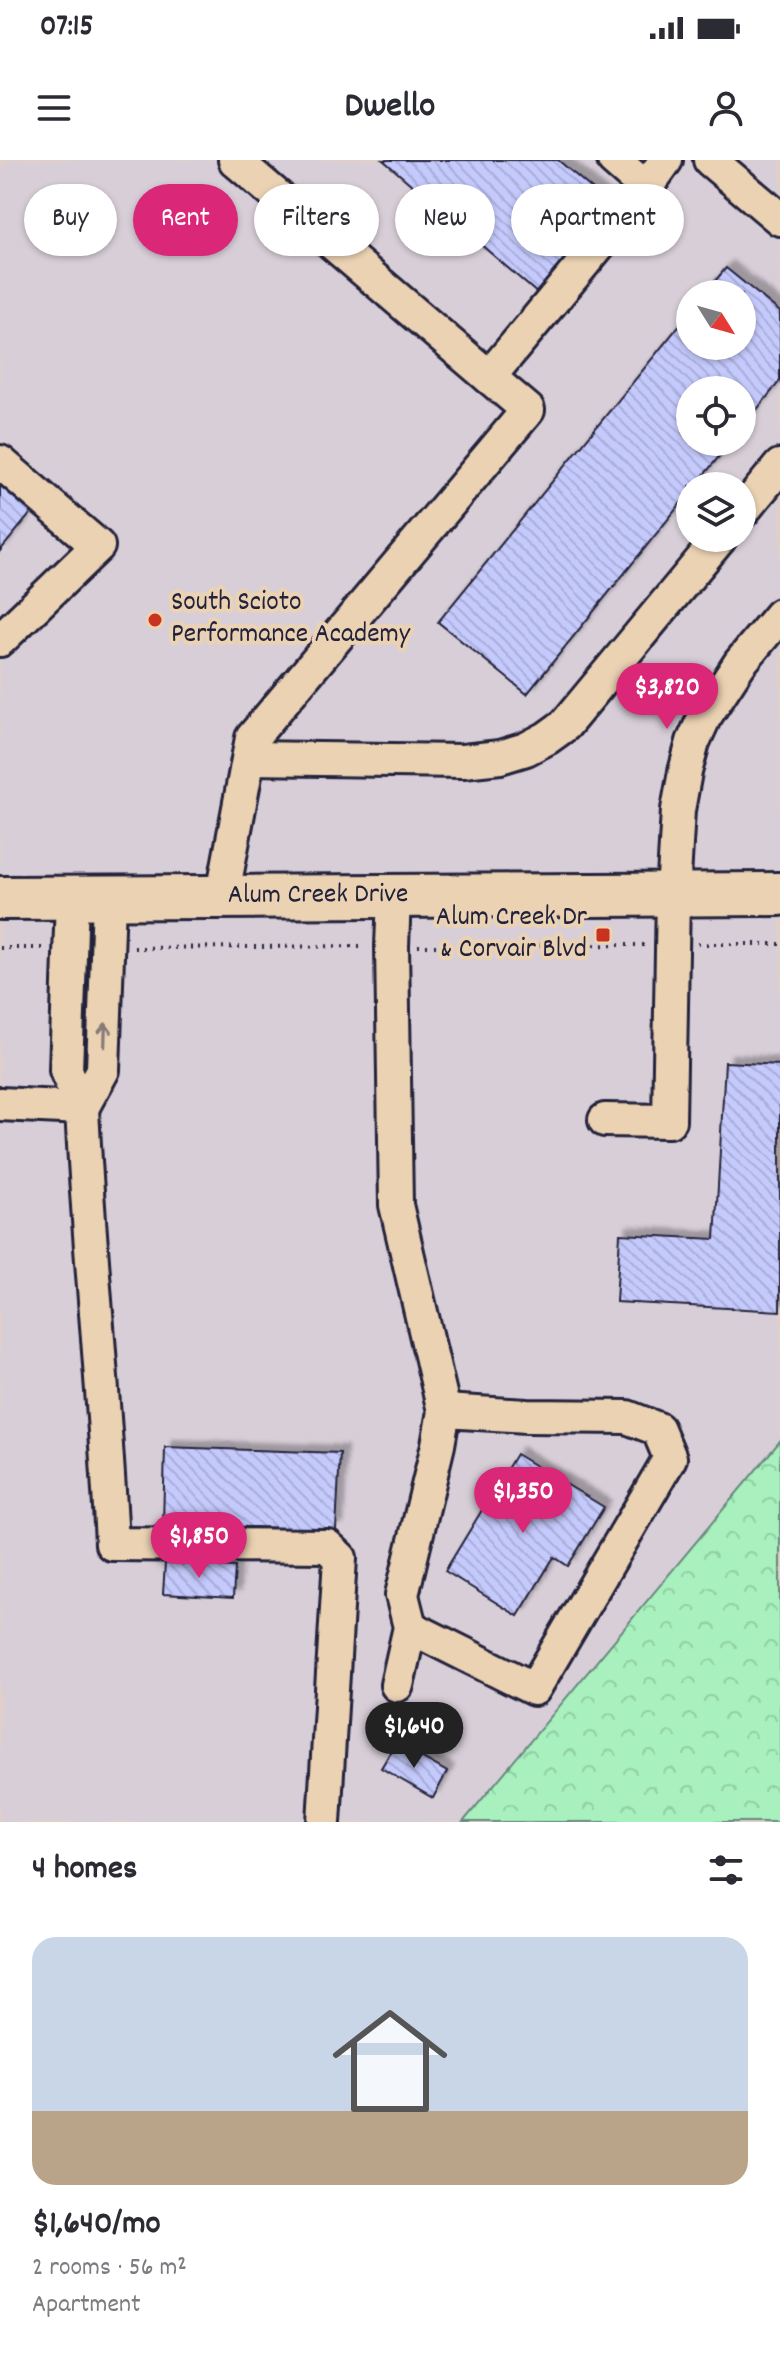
<!DOCTYPE html>
<meta charset="utf-8">
<style>
body{margin:0;font-family:Dekko,sans-serif;background:#f7f7f7;color:#2b2b33;height:100vh;display:flex;flex-direction:column;font-size:30px;white-space:nowrap}
*{box-sizing:border-box;margin:0}
p{font-size:26px;color:#7c7c81}
.icon{flex:none;width:44px;height:44px;fill:none;stroke:currentColor;stroke-width:2;stroke-linecap:round;stroke-linejoin:round}
.map{position:relative;height:1662px;overflow:hidden}
.sheet{display:flex;flex-direction:column;background:#fff;flex:1}
.sheet>*{flex:none}
.top-card{position:absolute;left:24px;top:24px;width:732px;height:72px;display:flex;gap:16px}
.needle{width:52px;rotate:127deg}
.tools{position:absolute;left:676px;top:120px;display:grid;gap:16px}
.tools a{display:grid;place-items:center;width:80px;height:80px;border-radius:50%;background:#fff;box-shadow:0 2px 6px #0004;font-size:40px}
.price{position:absolute;translate:-50% -68px;padding:0 18px;border-radius:28px;background:#db2777;color:#fff;font-size:26px;line-height:52px;filter:drop-shadow(0 2px 4px #0008)}
.price::after{content:'';position:absolute;left:50%;top:48px;width:24px;height:18px;margin-left:-12px;background:inherit;clip-path:polygon(0 0,100% 0,50% 100%)}
.price.on{background:#222;color:#fff}
ul{padding:0;list-style:none}
li{display:grid;align-content:center;gap:16px;height:424px;padding:0 32px}
li+li{border-top:2px solid #e1e1e2}
li span{display:grid;place-items:center;height:248px;border-radius:24px;color:#555}
li>.icon{margin-inline-start:auto}
span .icon{width:144px;height:144px;fill:#fffc;stroke-width:1}
li b{font-size:34px}
h2{display:flex;justify-content:space-between;align-items:center;height:96px;padding:0 32px;font-size:34px}
.chip{padding:0 28px;border-radius:36px;background:#fff;box-shadow:0 2px 6px #0004;font-size:28px;line-height:72px}
.chip.on{background:#db2777;color:#fff}
.status{display:flex;justify-content:space-between;align-items:center;height:56px;padding:0 40px;background:#fff;direction:ltr}
.status svg{height:22px;fill:currentColor}
header{display:flex;justify-content:space-between;align-items:center;height:104px;padding:0 32px;background:#fff;font-size:36px;font-weight:700}
.map>svg:first-child{display:block}
.built{fill:#d8ced8;fill-rule:evenodd}
.forest{fill:url(#forest-crowns);stroke:#65897c;stroke-width:2}
.building{fill:url(#building-back-hatch);stroke:#22223b;stroke-width:2;filter:url(#shadow)}
.lines{fill:none;stroke-linecap:round;stroke-linejoin:round}
.minor-casing{stroke:#22223b;stroke-width:38}
.major-casing{stroke:#22223b;stroke-width:48}
.path{stroke:#22223b;stroke-width:4;stroke-dasharray:2 6;stroke-linecap:butt}
.minor{stroke:#ebd2b3;stroke-width:32}
.major{stroke:#ebd2b3;stroke-width:42}
.oneway{stroke:#867a77}
.poi-dot{fill:#c8321e;stroke:#ebd2b3;stroke-width:3}
.labels{text-anchor:middle;dominant-baseline:central;stroke-width:8;stroke-linejoin:round;paint-order:stroke}
.poi-label{font-size:28px;fill:#22223b;stroke:#ebd2b3;text-anchor:start}
.street-label{font-size:28px;fill:#22223b;stroke:#ebd2b3}
</style>
<div class="status"><b>07:15</b><svg viewBox="0 0 49 12"><path d="M0 12V9h3v3zM5 12V6h3v6zM10 12V3h3v9zM15 12V0h3v12zM26 1h20v11H26zM47 4h2v5h-2z"/></svg></div>
<header><svg class="icon" aria-label="menu" viewBox="0 0 24 24"><path d="M4 6h16M4 12h16M4 18h16"/></svg>Dwello<svg class="icon" aria-label="person" viewBox="0 0 24 24"><circle cx="12" cy="8" r="4"/><path d="M4 21q1-7 8-7t8 7"/></svg></header>
<div class="map">
<svg width="780" height="1662" viewBox="0 0 780 1662">
<defs>
<pattern id="forest-crowns" width="20" height="18" patternUnits="userSpaceOnUse" patternTransform="scale(2)"><rect width="20" height="18" fill="#a8f0bd"/><path d="M2 6a3 3 0 1 1 6 0M12 15a3 3 0 1 1 6 0" fill="none" stroke="#90cea3"/></pattern>
<pattern id="building-back-hatch" width="6" height="6" patternUnits="userSpaceOnUse" patternTransform="scale(2)"><rect width="6" height="6" fill="#c5cafc"/><path d="M-1 5l2 2M0 0l6 6M5-1l2 2" fill="none" stroke="#a9add9"/></pattern>
<filter id="shadow"><feDropShadow dx="7" dy="-7" stdDeviation="2" flood-color="#0004"/></filter>
</defs>
<rect width="100%" height="100%" fill="#e0d0c9"/>
<filter id="ink" filterUnits="userSpaceOnUse"><feTurbulence type="fractalNoise" baseFrequency=".0125" numOctaves="2"/><feDisplacementMap in="SourceGraphic" scale="16" xChannelSelector="R" yChannelSelector="G"/><feConvolveMatrix kernelMatrix="1 2 1 2 8 2 1 2 1" color-interpolation-filters="sRGB"/></filter>
<g filter="url(#ink)">
<path class="built" d="M10 0H780V1281L463 1662H0V11ZM690 134H742V186H690ZM690 230H742V282H690ZM690 326H742V378H690Z"/>
<path class="forest" d="M780 1281V1662H463Z"/>
<g class="building">
<path d="M383 0H558L613 47 538 134Z"/>
<path d="M726 108 780 152V221L742 268V230H690V282H731L695 326H690V332L527 534 438 462 690 152V186H742V134H704Z"/>
<path d="M0 325 32 352 0 391Z"/>
<path d="M725 902 780 905V1151L616 1142 620 1074 715 1079Z"/>
<path d="M165 1287 340 1293 336 1370 163 1364Z"/>
<path d="M516 1294 604 1347 568 1406 554 1397 518 1456 445 1411Z"/>
<path d="M165 1403 235 1407 233 1438 163 1434Z"/>
<path d="M396 1583 447 1612 433 1638 381 1608Z"/>
</g>
<g class="lines">
<defs>
<g id="minor">
<path d="M235 0 489 217 646 28"/>
<path d="M614 0 646 28 666 0"/>
<path d="M710 0 780 59"/>
<path d="M0 302 98 386 0 480"/>
<path d="M742 352 780 306"/>
<path d="M249 598 463 601 500 597 526 589 547 578 565 565 720 378"/>
<path d="M394 737 392 786 396 1045 444 1251 438 1285 402 1435 410 1467 397 1525"/>
<path d="M72 739 66 910 82 948"/>
<path d="M222 739 252 578 528 250 489 217"/>
<path d="M0 944 82 948C89 1093 105 1238 112 1384L327 1386 340 1398 324 1662"/>
<path d="M82 948 103 910 109 739"/>
<path d="M605 960 669 961 673 735 678 650 685 612 693 582 704 558 740 503 780 455"/>
<path d="M410 1467 534 1529 670 1298 658 1269 627 1257 527 1256 444 1251"/>
</g>
<g id="major">
<path id="s1" d="M0 738 780 734"/>
</g>
</defs>
<use href="#minor" class="minor-casing"/>
<use href="#major" class="major-casing"/>
<g class="path">
<path d="M698 784H780"/>
<path d="M418 786 646 785"/>
<path d="M0 788H42"/>
<path d="M134 788 366 786"/>
</g>
<use href="#minor" class="minor"/>
<use href="#major" class="major"/>
</g>
<defs><path id="oneway-shaft" d="M-6 0H5M1.5-3L5.5 0L1.5 3" fill="none" stroke-width="1.6" stroke-linecap="round" stroke-linejoin="round" transform="scale(2)"/></defs>
<use class="oneway" href="#oneway-shaft" transform="translate(105 875) rotate(-88)"/>
</g>
<g class="poi-dot">
<circle cx="155" cy="460" r="8"/>
<rect x="595" y="767" width="16" height="16" rx="4"/>
</g>
<g class="labels">
<g class="poi-label">
<text x="171" y="444">South Scioto<tspan x="171" dy="32">Performance Academy</tspan></text>
<text x="587" y="759" text-anchor="end">Alum Creek Dr<tspan x="587" dy="32">&amp; Corvair Blvd</tspan></text>
</g>
<g class="street-label">
<text stroke="none"><textPath href="#s1" startOffset="318">Alum Creek Drive</textPath></text>
</g>
</g>
</svg>
<div class="tools">
<a><svg class="needle" viewBox="-14 -14 28 28"><path d="M0-13l5 13h-10z" fill="#e53935"/><path d="M0 13l5-13h-10z" fill="#7c7c81"/></svg></a>
<a><svg class="icon" aria-label="locate" viewBox="0 0 24 24"><circle cx="12" cy="12" r="6"/><path d="M12 2v4M12 18v4M2 12h4M18 12h4"/></svg></a>
<a><svg class="icon" aria-label="layers" viewBox="0 0 24 24"><path d="M12 4l9 5-9 5-9-5zM3 14l9 5 9-5"/></svg></a>
</div>
<b class="price" style="left:667px;top:571px">$3,820</b>
<b class="price" style="left:523px;top:1375px">$1,350</b>
<b class="price" style="left:199px;top:1420px">$1,850</b>
<b class="price on" style="left:414px;top:1610px">$1,640</b>
<div class="top-card">
<a class="chip">Buy</a>
<a class="chip on">Rent</a>
<a class="chip">Filters</a>
<a class="chip">New</a>
<a class="chip">Apartment</a>
</div>
</div>
<section class="sheet">
<h2>4 homes<svg class="icon" aria-label="filters" viewBox="0 0 24 24"><path d="M4 7h16M4 17h16"/><circle cx="9" cy="7" r="2"/><circle cx="15" cy="17" r="2"/></svg></h2>
<ul>
<li><span style="background:linear-gradient(#c9d6e8 70%,#b9a48a 0)"><svg class="icon" aria-label="home" viewBox="0 0 24 24"><path d="M3 11l9-7 9 7M6 9v11h12V9"/></svg></span><div><b>$1,640/mo</b><p>2 rooms · 56 m²</p><p>Apartment</p></div></li>
</ul>
</section>
